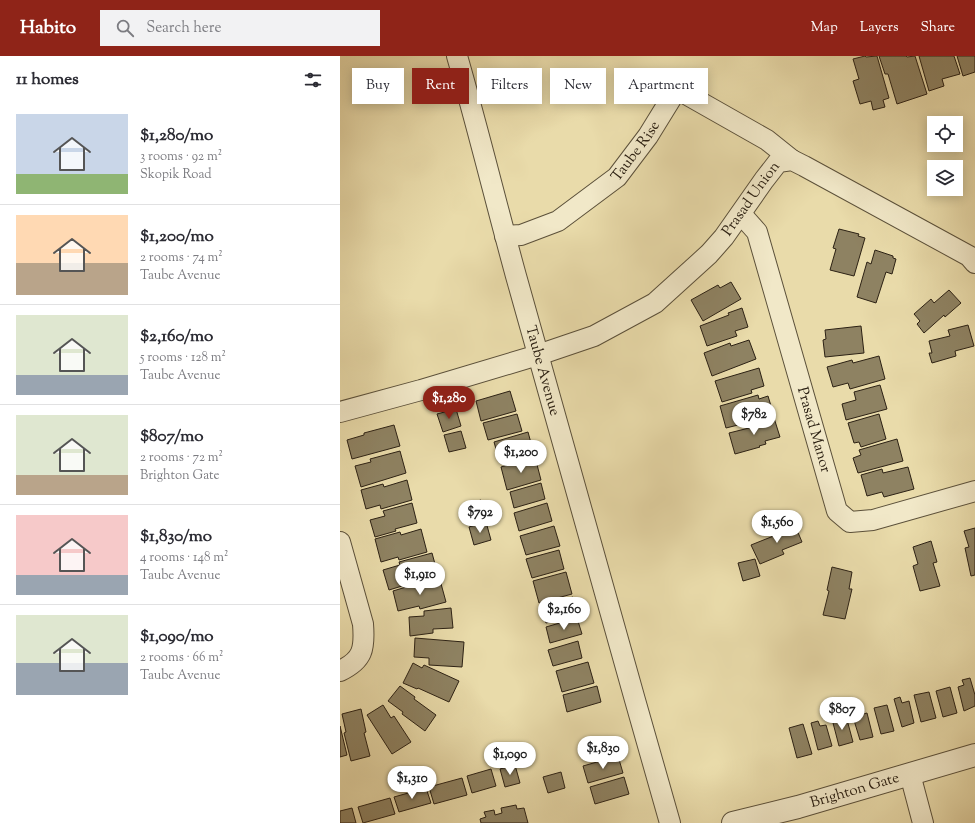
<!DOCTYPE html>
<meta charset="utf-8">
<style>
body{margin:0;font-family:"Sorts Mill Goudy",serif;background:#f2f2f3;color:#2b2b33;height:100vh;display:flex;flex-direction:column;font-size:15px;white-space:nowrap}
*{box-sizing:border-box;margin:0}
p{font-size:13px;color:#7c7c81}
.icon{flex:none;width:22px;height:22px;fill:none;stroke:currentColor;stroke-width:2;stroke-linecap:round;stroke-linejoin:round}
.map{position:relative;flex:1;overflow:hidden}
.details{display:flex;flex-direction:column;background:#fff;width:340px}
.details>*{flex:none}
.hud{position:absolute;left:12px;top:12px;width:380px;height:36px;display:flex;gap:8px}
.fabs{position:absolute;left:587px;top:60px;display:grid;gap:8px}
.fabs a{display:grid;place-items:center;width:36px;height:36px;border-radius:0px;background:#fff;box-shadow:0 2px 10px #0003;font-size:20px}
.price{position:absolute;translate:-50% -34px;padding:0 9px;border-radius:14px;background:#fff;color:#222;font-size:13px;line-height:26px;filter:drop-shadow(0 1px 2px #0008)}
.price::after{content:'';position:absolute;left:50%;top:24px;width:12px;height:9px;margin-left:-6px;background:inherit;clip-path:polygon(0 0,100% 0,50% 100%)}
.price.current{background:#8f2418;color:#fff}
ul{padding:0;list-style:none}
li{display:flex;align-items:center;gap:12px;height:100px;padding:0 16px}
li+li{border-top:1px solid #e1e1e2}
li span{display:grid;place-items:center;flex:none;width:112px;height:80px;border-radius:0px;color:#555}
li>.icon{margin-inline-start:auto}
span .icon{width:48px;height:48px;fill:#fffc;stroke-width:1}
li b{font-size:17px}
h2{display:flex;justify-content:space-between;align-items:center;height:48px;padding:0 16px;font-size:17px}
.tag{padding:0 14px;border-radius:0px;background:#fff;box-shadow:0 2px 10px #0003;font-size:14px;line-height:36px}
.tag.current{background:#8f2418;color:#fff}
header{display:flex;align-items:center;gap:24px;box-sizing:border-box;height:56px;padding:0 20px;background:#8f2418;color:#fff}
header strong{font-size:19px}
nav{display:flex;gap:22px;margin-inline-start:auto;font-size:14px}
.search{width:280px;height:36px;background:#f2f2f3;display:flex;align-items:center;gap:10px;box-sizing:border-box;padding:0 14px;border-radius:0px;color:#7c7c81;font-size:15px}
main{display:flex;flex:1;min-height:0}
.map>svg:first-child{display:block}
.building{fill:#8e8262;stroke:#2c2114}
.lines{fill:none;stroke-linecap:round;stroke-linejoin:round}
.minor-casing{stroke:#5b503a;stroke-width:22}
.tertiary-casing{stroke:#5b503a;stroke-width:24}
.minor{stroke:#f1e8c8;stroke-width:20}
.tertiary{stroke:#f1e8c8;stroke-width:22}
.labels{text-anchor:middle;dominant-baseline:central;stroke-width:3.5;stroke-linejoin:round;paint-order:stroke}
.street-label{font-size:15px;fill:#2c2114;stroke:#f1e8c8}
</style>
<header>
<strong>Habito</strong>
<div class="search"><svg class="icon" aria-label="search" viewBox="0 0 24 24"><circle cx="10" cy="10" r="6"/><path d="M15 15l6 6"/></svg>Search here</div>
<nav><a>Map</a><a>Layers</a><a>Share</a></nav>
</header>
<main>
<section class="details">
<h2>11 homes<svg class="icon" aria-label="filters" viewBox="0 0 24 24"><path d="M4 7h16M4 17h16"/><circle cx="9" cy="7" r="2"/><circle cx="15" cy="17" r="2"/></svg></h2>
<ul>
<li><span style="background:linear-gradient(#c9d6e8 75%,#8fb573 0)"><svg class="icon" aria-label="home" viewBox="0 0 24 24"><path d="M3 11l9-7 9 7M6 9v11h12V9"/></svg></span><div><b>$1,280/mo</b><p>3 rooms · 92 m²</p><p>Skopik Road</p></div></li>
<li><span style="background:linear-gradient(#ffd9b3 60%,#b9a48a 0)"><svg class="icon" aria-label="home" viewBox="0 0 24 24"><path d="M3 11l9-7 9 7M6 9v11h12V9"/></svg></span><div><b>$1,200/mo</b><p>2 rooms · 74 m²</p><p>Taube Avenue</p></div></li>
<li><span style="background:linear-gradient(#dfe7d0 75%,#9aa5b1 0)"><svg class="icon" aria-label="home" viewBox="0 0 24 24"><path d="M3 11l9-7 9 7M6 9v11h12V9"/></svg></span><div><b>$2,160/mo</b><p>5 rooms · 128 m²</p><p>Taube Avenue</p></div></li>
<li><span style="background:linear-gradient(#dfe7d0 75%,#b9a48a 0)"><svg class="icon" aria-label="home" viewBox="0 0 24 24"><path d="M3 11l9-7 9 7M6 9v11h12V9"/></svg></span><div><b>$807/mo</b><p>2 rooms · 72 m²</p><p>Brighton Gate</p></div></li>
<li><span style="background:linear-gradient(#f6c9c9 75%,#9aa5b1 0)"><svg class="icon" aria-label="home" viewBox="0 0 24 24"><path d="M3 11l9-7 9 7M6 9v11h12V9"/></svg></span><div><b>$1,830/mo</b><p>4 rooms · 148 m²</p><p>Taube Avenue</p></div></li>
<li><span style="background:linear-gradient(#dfe7d0 60%,#9aa5b1 0)"><svg class="icon" aria-label="home" viewBox="0 0 24 24"><path d="M3 11l9-7 9 7M6 9v11h12V9"/></svg></span><div><b>$1,090/mo</b><p>2 rooms · 66 m²</p><p>Taube Avenue</p></div></li>
</ul>
</section>
<div class="map">
<svg width="635" height="767" viewBox="0 0 635 767">
<rect width="100%" height="100%" fill="#e9dbaa"/>
<filter id="stains"><feTurbulence type="fractalNoise" baseFrequency=".005" numOctaves="4"/><feColorMatrix values="0 0 0 0 .2 0 0 0 0 .09 0 0 0 0 .02 0 0 0 .5 -.17"/></filter>
<radialGradient id="worn" r=".72"><stop offset=".6" stop-color="#630" stop-opacity="0"/><stop offset="1" stop-color="#630" stop-opacity=".3"/></radialGradient>
<g class="building">
<path d="M525 0 526 1 537 0 549 42 543 44 545 51 533 54 531 45 520 48 513 25 519 23 513 3Z"/>
<path d="M539 0H566L567 1 575 0 587 38 557 48 548 18H545Z"/>
<path d="M579 0H614L620 18 602 23 604 30 589 35Z"/>
<path d="M617 0H635V16L623 20Z"/>
<path d="M499 173 519 178 518 180 525 182 514 220 490 214 496 193 493 192Z"/>
<path d="M535 194 553 200V202L556 203 552 218 546 216 536 247 517 241 527 206 531 208Z"/>
<path d="M391 226 401 243 363 265 351 244 378 229 380 232Z"/>
<path d="M609 234 621 247 605 261 604 259 584 277 577 268 580 265 574 258 591 243 594 247Z"/>
<path d="M402 252 408 271 395 275 397 280 367 290 360 270 389 259 388 257Z"/>
<path d="M628 269 634 290 615 295 616 300 592 307 589 297H592L589 285 610 280 608 274Z"/>
<path d="M521 270 524 297 485 301 483 284 486 283 485 274Z"/>
<path d="M409 284 416 303 372 320 364 297 390 287 391 290Z"/>
<path d="M539 300 545 323 510 333 508 327 493 331 487 311 512 304 513 307Z"/>
<path d="M419 312 424 330 411 334 412 337 382 346 375 325Z"/>
<path d="M540 329 547 353 506 364 502 348 516 344 514 336Z"/>
<path d="M170 335 176 355 141 365 136 345Z"/>
<path d="M418 339 419 343 428 340 434 360 386 372 380 350Z"/>
<path d="M116 353 121 370 103 376 97 358Z"/>
<path d="M177 358 182 375 148 384 143 367Z"/>
<path d="M539 358 546 383 521 391 519 386 514 387 508 367Z"/>
<path d="M434 362 440 381 425 385 426 388 419 390 420 391 395 398 389 377 413 371 412 369Z"/>
<path d="M54 369 60 390 12 403 7 384 24 379V377Z"/>
<path d="M121 375 126 392 109 396 104 379Z"/>
<path d="M188 376 194 398 160 407 154 386Z"/>
<path d="M557 383 563 405 518 417 513 402 521 399 519 394Z"/>
<path d="M60 395 66 417 21 431 15 410 31 406 30 403Z"/>
<path d="M195 401 201 424 167 434 161 411Z"/>
<path d="M568 411 574 433 544 441 542 436 527 440 521 419 542 413 543 417Z"/>
<path d="M67 424 72 444 41 453 40 449 26 453 21 434 43 428 44 431Z"/>
<path d="M201 427 205 443 174 452 170 436Z"/>
<path d="M141 444 146 462 129 466 124 449Z"/>
<path d="M72 447 77 467 55 473 56 475 35 481 30 464 45 460 43 455Z"/>
<path d="M207 447 212 465 179 475 174 457Z"/>
<path d="M146 466 151 484 134 489 129 471Z"/>
<path d="M454 467 462 486 442 494 444 498 420 508 411 489 436 479 434 475Z"/>
<path d="M214 470 220 490 186 499 180 480Z"/>
<path d="M635 472V519L631 520 625 492 629 491 624 475Z"/>
<path d="M81 473 87 496 59 504 58 501 41 506 35 483 60 476 61 479Z"/>
<path d="M591 485 597 506 593 507 600 530 580 535 573 510 578 508 573 491Z"/>
<path d="M219 494 224 513 192 522 186 503Z"/>
<path d="M92 497 98 519 49 534 43 514 60 509 59 506Z"/>
<path d="M415 503 420 520 403 525 398 507Z"/>
<path d="M492 511 512 516 509 533H512L505 563 483 559 489 535 487 534Z"/>
<path d="M226 516 232 538 199 547 193 525Z"/>
<path d="M100 524 106 546 80 553 79 550 58 555 53 535 76 528 77 531Z"/>
<path d="M233 541 238 558 206 567 201 550Z"/>
<path d="M111 552 113 572 93 573V577L70 580 69 561 84 560V555Z"/>
<path d="M237 562 242 578 210 587 206 571Z"/>
<path d="M75 582 124 586 122 611 89 609V602L74 601Z"/>
<path d="M238 585 242 602 213 610 208 594Z"/>
<path d="M248 606 254 627 222 636 216 615Z"/>
<path d="M73 607 82 612 84 609 119 625 109 646 78 632 77 633 63 627Z"/>
<path d="M630 622 635 639V650L624 655 618 631 624 629 622 624Z"/>
<path d="M60 630 75 641 74 643 96 659 85 675 62 658 63 656 48 645Z"/>
<path d="M257 630 261 646 227 656 223 639Z"/>
<path d="M610 631 617 657 603 661 596 635Z"/>
<path d="M589 636 596 662 581 666 574 639Z"/>
<path d="M560 641 562 647 569 645 574 667 562 671 554 643Z"/>
<path d="M43 649 51 662 54 660 71 686 52 698 27 659Z"/>
<path d="M547 649 554 675 541 678 534 652Z"/>
<path d="M21 653 26 676 24 677 30 700 11 705 4 677 6 676 2 658Z"/>
<path d="M527 657 533 681 520 684 513 661Z"/>
<path d="M506 660 513 686 499 690 492 663Z"/>
<path d="M478 665 480 670 486 669 492 690 478 694 471 667Z"/>
<path d="M463 668 472 698 457 702 449 672Z"/>
<path d="M0 670 7 699 0 701Z"/>
<path d="M278 700 283 717 248 727 243 710Z"/>
<path d="M175 709 180 727 165 731 160 713Z"/>
<path d="M151 713 156 730 132 737 127 720Z"/>
<path d="M221 716 225 732 208 737 203 721Z"/>
<path d="M284 721 289 738 255 748 250 731Z"/>
<path d="M122 722 127 739 94 748 89 731Z"/>
<path d="M86 732 91 747 59 756 54 741Z"/>
<path d="M50 742 55 758 23 767 18 751Z"/>
<path d="M176 749 177 753 184 752 188 767H141L140 763 146 761 144 756 154 754 155 759 162 757 161 752Z"/>
<path d="M12 752 16 767H0V755Z"/>
</g>
<g class="lines">
<defs>
<g id="minor">
<path id="s1" d="M117 0C138 73 156 147 176 220 227 403 278 585 330 767"/>
<path id="s2" d="M401 158 417 176 497 455 510 466 533 464 635 435"/>
<path id="s3" d="M165 180 181 179 218 165 277 121 308 80 337 33 427 84 452 104"/>
<path id="s4" d="M0 356 81 334 198 299 254 280 315 247 369 198 384 181 424 124 438 106 452 104 464 110 629 200 635 207"/>
<path d="M0 486 23 568C25 593 23 604 0 615"/>
<path d="M570 718 583 767"/>
</g>
<g id="tertiary">
<path id="s5" d="M393 767 458 751 635 699"/>
</g>
</defs>
<use href="#minor" class="minor-casing"/>
<use href="#tertiary" class="tertiary-casing"/>
<use href="#minor" class="minor"/>
<use href="#tertiary" class="tertiary"/>
</g>
<g class="labels">
<g class="street-label">
<text stroke="none"><textPath href="#s3" startOffset="161">Taube Rise</textPath></text>
<text stroke="none"><textPath href="#s4" startOffset="477">Prasad Union</textPath></text>
<text stroke="none"><textPath href="#s1" startOffset="326">Taube Avenue</textPath></text>
<text stroke="none"><textPath href="#s2" startOffset="230">Prasad Manor</textPath></text>
<text stroke="none"><textPath href="#s5" startOffset="126">Brighton Gate</textPath></text>
</g>
</g>
<rect width="100%" height="100%" filter="url(#stains)"/>
<rect width="100%" height="100%" fill="url(#worn)"/>
</svg>
<div class="fabs">
<a><svg class="icon" aria-label="locate" viewBox="0 0 24 24"><circle cx="12" cy="12" r="6"/><path d="M12 2v4M12 18v4M2 12h4M18 12h4"/></svg></a>
<a><svg class="icon" aria-label="layers" viewBox="0 0 24 24"><path d="M12 4l9 5-9 5-9-5zM3 14l9 5 9-5"/></svg></a>
</div>
<b class="price current" style="left:109px;top:364px">$1,280</b>
<b class="price" style="left:414px;top:380px">$782</b>
<b class="price" style="left:181px;top:418px">$1,200</b>
<b class="price" style="left:140px;top:478px">$792</b>
<b class="price" style="left:437px;top:488px">$1,560</b>
<b class="price" style="left:80px;top:540px">$1,910</b>
<b class="price" style="left:224px;top:575px">$2,160</b>
<b class="price" style="left:502px;top:675px">$807</b>
<b class="price" style="left:263px;top:714px">$1,830</b>
<b class="price" style="left:170px;top:720px">$1,090</b>
<b class="price" style="left:72px;top:744px">$1,310</b>
<div class="hud">
<a class="tag">Buy</a>
<a class="tag current">Rent</a>
<a class="tag">Filters</a>
<a class="tag">New</a>
<a class="tag">Apartment</a>
</div>
</div>
</main>
